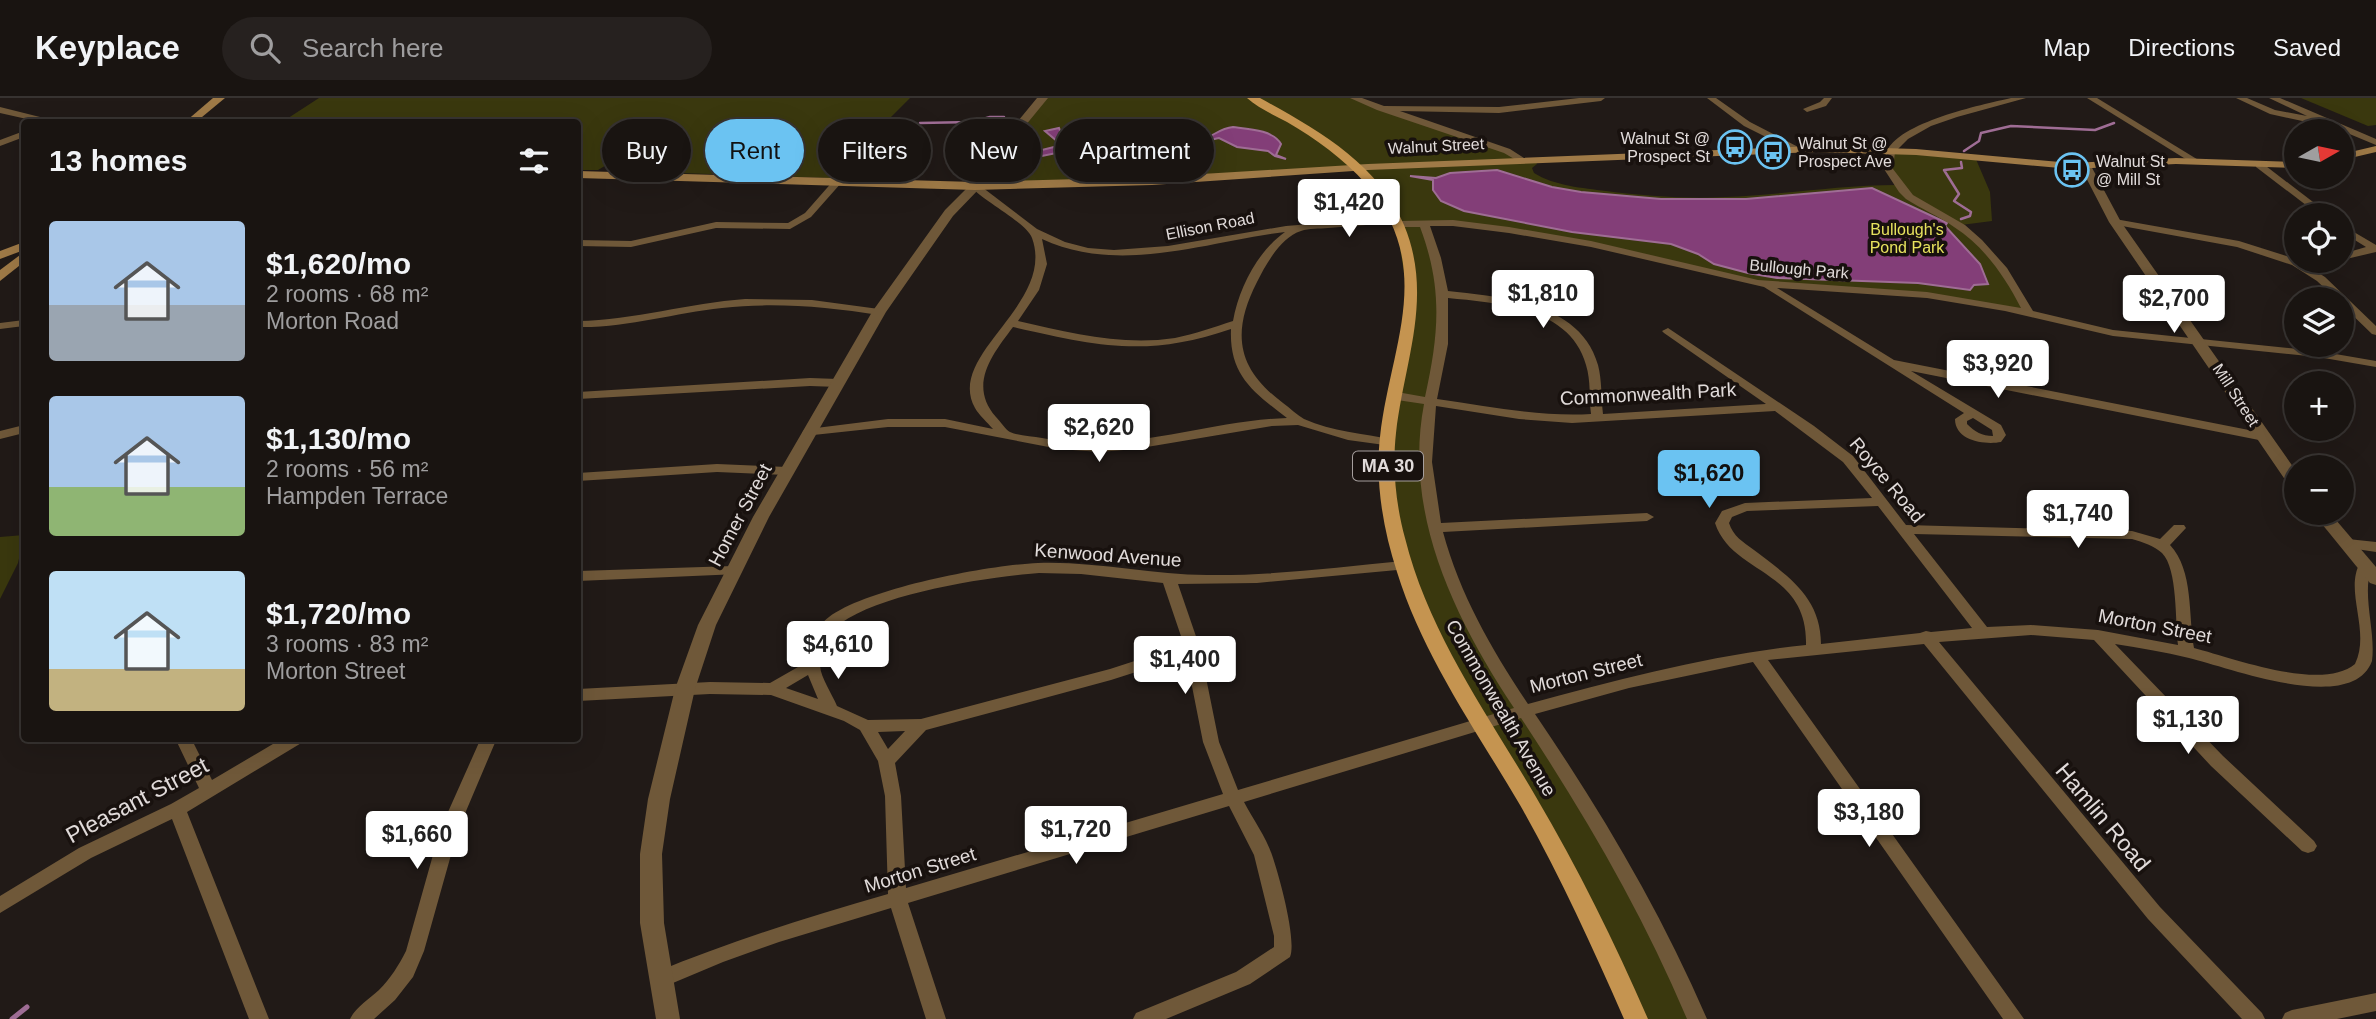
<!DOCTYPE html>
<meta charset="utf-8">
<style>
body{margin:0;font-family:Helvetica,sans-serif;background:#26211f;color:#f1f3f6;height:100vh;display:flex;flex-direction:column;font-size:26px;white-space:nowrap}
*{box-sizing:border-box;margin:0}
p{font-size:23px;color:#9f9e9f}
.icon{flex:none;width:38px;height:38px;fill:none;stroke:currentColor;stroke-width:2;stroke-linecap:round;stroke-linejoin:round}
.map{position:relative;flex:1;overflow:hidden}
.drawer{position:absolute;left:21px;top:21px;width:560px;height:623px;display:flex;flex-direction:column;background:#191411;border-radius:7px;box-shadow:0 7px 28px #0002,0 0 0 2px #373331}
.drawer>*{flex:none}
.banner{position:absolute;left:602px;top:21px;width:665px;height:63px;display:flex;gap:14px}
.needle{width:46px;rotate:81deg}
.buttons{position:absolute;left:2284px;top:21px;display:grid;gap:14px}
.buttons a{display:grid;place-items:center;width:70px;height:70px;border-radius:50%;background:#191411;box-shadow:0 7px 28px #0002,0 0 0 2px #373331;font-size:35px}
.price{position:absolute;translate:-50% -60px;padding:0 16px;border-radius:7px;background:#fff;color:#222;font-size:23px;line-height:46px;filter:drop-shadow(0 2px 4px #0008)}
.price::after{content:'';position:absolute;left:50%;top:42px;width:21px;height:16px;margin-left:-10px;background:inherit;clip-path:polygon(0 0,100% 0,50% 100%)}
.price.active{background:#6bc3f2;color:#111}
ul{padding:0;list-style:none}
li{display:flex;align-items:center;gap:21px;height:175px;padding:0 28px}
li span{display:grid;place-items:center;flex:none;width:196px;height:140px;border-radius:7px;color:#555}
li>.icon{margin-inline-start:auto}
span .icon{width:84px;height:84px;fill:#fffc;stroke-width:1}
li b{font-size:30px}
h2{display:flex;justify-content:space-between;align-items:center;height:84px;padding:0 28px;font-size:30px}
.pill{padding:0 24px;border-radius:32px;background:#191411;box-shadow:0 7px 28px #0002,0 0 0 2px #373331;font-size:24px;line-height:63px}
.pill.active{background:#6bc3f2;color:#111}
header{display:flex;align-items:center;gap:42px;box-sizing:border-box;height:98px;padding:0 35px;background:#191411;border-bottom:2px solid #373331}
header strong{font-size:33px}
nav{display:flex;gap:38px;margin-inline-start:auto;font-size:24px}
.search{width:490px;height:63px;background:#26211f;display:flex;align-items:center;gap:18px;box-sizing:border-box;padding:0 24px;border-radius:38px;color:#9f9e9f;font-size:26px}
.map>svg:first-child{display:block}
.green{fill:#3a380e}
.water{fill:#833e78;stroke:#9f6d95;stroke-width:2}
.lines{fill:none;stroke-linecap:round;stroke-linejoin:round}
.stream-far1{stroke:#9f6d95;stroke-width:2.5}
.stream{stroke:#9f6d95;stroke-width:5}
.minor{fill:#6f5839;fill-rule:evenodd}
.tertiary{fill:#6f5839;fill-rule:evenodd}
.secondary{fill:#9f7a47;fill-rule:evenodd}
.primary{fill:#c59450;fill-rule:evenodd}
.labels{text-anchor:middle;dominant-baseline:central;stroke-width:7;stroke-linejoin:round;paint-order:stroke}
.far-poi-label{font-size:16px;fill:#e1dbda;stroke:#18110e;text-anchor:start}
.far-street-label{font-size:16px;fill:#e1dbda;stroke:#18110e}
.far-park-label{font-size:16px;fill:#e7e25e;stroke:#18110e}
.shield{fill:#18110e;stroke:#a59e9d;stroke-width:2}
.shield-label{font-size:18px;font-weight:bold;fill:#e1dbda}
.street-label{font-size:19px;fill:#e1dbda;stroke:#18110e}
.near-street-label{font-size:23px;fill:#e1dbda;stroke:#18110e}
</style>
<header>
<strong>Keyplace</strong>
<div class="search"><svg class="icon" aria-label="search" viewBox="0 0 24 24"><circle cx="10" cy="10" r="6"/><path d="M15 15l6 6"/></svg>Search here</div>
<nav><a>Map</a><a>Directions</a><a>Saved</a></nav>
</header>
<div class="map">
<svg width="2376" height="921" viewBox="0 0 2376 921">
<rect width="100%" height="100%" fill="#211a17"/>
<g class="green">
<path d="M319 0H910L830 80 646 74 636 67 639 52 629 47 610 51 608 66 598 72H578V24H282Z"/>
<path d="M1043 0H1354L1507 53 1521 62 1535 61 1537 66 1532 70 1534 75C1555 88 1583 90 1606 93 1645 98 1686 101 1725 99 1782 97 1839 87 1897 87L1891 76 1893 53 1975 59 1990 94 1992 123 1961 127 1983 148 2029 216 1958 202 1765 187 1650 159 1509 132 1424 125 1441 175 1426 367 1452 484 1572 684 1697 921H1636L1403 468 1388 345 1411 218 1396 126 1357 70 975 88Z"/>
<path d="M2301 0H2376V27L2368 28Z"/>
<path d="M24 437 18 465 0 501V439Z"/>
</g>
<g class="water">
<path d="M1233 29C1249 31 1273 32 1281 46L1276 57 1286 61 1275 58 1268 53 1237 49 1219 40C1201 43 1205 50 1193 57 1172 71 1135 66 1112 63L1109 61 1115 56 1114 53 1090 48 1042 58 1030 55 1058 48V44L1045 33 1059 30 1061 35 1081 37C1094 53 1179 48 1198 43 1212 40 1219 30 1233 29Z"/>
<path d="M1497 72 1552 89 1581 94 1661 101H1746L1872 90 1947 125 1945 128 1980 166 1988 186 1974 187 1970 192 1918 185 1777 180 1748 175 1714 166 1698 156 1671 146 1572 134 1464 113 1441 103 1433 92V82L1410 78 1436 80 1450 75Z"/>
</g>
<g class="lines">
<g class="stream-far1">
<path d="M920 25 972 24 990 19H1004"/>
<path d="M1964 53 1979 43 1981 35 2011 28 2095 32 2114 25"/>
<path d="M1961 64 1962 70 1944 72 1959 96 1954 103 1971 114 1970 118 1961 121"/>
</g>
<path class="stream" d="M12 921 27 909"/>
<g class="minor">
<path d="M1350 0H1362L1384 8 1499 9 1579 0H1605L1601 3 1499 15 1400 13 1510 51 1524 60V64L1521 65 1504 55 1377 12Z"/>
<path d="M1707 0H1716L1750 24 1802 51 1794 53 1744 28Z"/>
<path d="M1824 0H1832L1826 8 1807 14 1803 11 1820 4Z"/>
<path d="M2011 0H2026L1957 19 1931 28 1908 41 1895 54 1893 71 1913 97 1965 127 1982 142 2007 170 2033 213 2113 232 2318 253 2376 263V269L2318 259 2113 238 2005 213 1927 200 1777 190 1894 262 2264 335 2270 339 2264 343 1911 273 2001 327 2006 337 2001 344C1985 347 1955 343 1955 321L1964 315 1764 189 1591 149 1509 135 1453 128H1430L1441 160 1448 193C1502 199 1580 204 1598 267 1602 282 1601 300 1603 316L1766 306 1664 235 1662 233 1668 230 1814 328 1853 358 1906 427 2132 433 2160 441 2174 427H2184L2186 430 2170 447C2194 473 2188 517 2194 550 2233 560 2322 594 2355 566 2371 533 2344 493 2360 465H2370L2372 468C2361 496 2376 532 2372 563 2352 618 2228 569 2189 560 2164 554 2140 550 2115 546L2223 658 2314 743 2317 748 2314 753 2308 755 2302 753 2211 668 2094 542 2031 537 1939 544 2160 809 2262 915 2265 921H2242L2148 821 1924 546 1768 562 2024 921H2003L1753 564 1629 590 1535 616C1601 713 1660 812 1707 921H1687C1642 814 1585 717 1521 620L1244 704C1253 721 1266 739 1272 757 1279 777 1297 842 1290 859L1250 886 1166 921H1133L1136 915 1236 874 1274 849V838L1254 757 1229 708 908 805 946 921H926L891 810 779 844 723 864 661 890 654 887 651 881 654 875C731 843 808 819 888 796L885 698 878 663 860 632 844 623 771 597 710 596 578 603V591L710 584 770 585 805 565C809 549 815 529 829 519 868 490 989 467 1038 465 1095 463 1151 477 1207 477 1273 478 1338 469 1403 463L1408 465 1410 468 1408 471 1257 485 1178 486 1200 550 1219 644 1238 692 1514 610C1455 521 1403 416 1424 306L1397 302 1391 298 1397 294 1425 299C1439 236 1443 190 1420 129H1396L1392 125C1370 127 1349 128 1328 130 1319 131 1309 130 1301 133 1281 139 1266 166 1257 184 1231 235 1237 271 1283 305 1290 310 1297 317 1304 321 1332 334 1364 335 1392 342L1394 345 1392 348 1348 342 1298 327 1272 328 1135 351 1100 354 1059 351 945 329H888L804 338 802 335 804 332 808 331 888 321H945L993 331C987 324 979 317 975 310 945 256 1056 207 1032 140 1027 125 983 103 970 88L972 86H978L1037 131 1065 144 1088 150 1114 152 1168 148 1286 128 1395 119 1399 123 1453 122 1509 129 1591 143 1758 182 1927 194 2021 210C2005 179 1984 148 1954 129 1939 118 1921 111 1906 101L1899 94 1884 71C1885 66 1885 59 1886 55 1898 24 1981 7 2011 0ZM1285 134C1257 154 1239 190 1233 223 1214 229 1195 236 1175 240 1122 248 1070 235 1018 223L1039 192 1047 166 1042 141C1120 177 1205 144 1285 134ZM1448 200C1498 205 1570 209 1586 267 1591 283 1589 300 1591 316 1539 319 1488 308 1437 301L1448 246ZM1013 229C1097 248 1147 260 1231 231 1229 277 1253 294 1287 320 1201 323 1131 357 1042 340 1032 338 1019 338 1010 334 1006 332 1000 323 996 319 968 287 992 257 1013 229ZM1436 308 1519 321 1572 325 1775 313 1843 364 1872 400 1745 405 1722 413 1715 425C1732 477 1808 471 1806 547 1711 557 1620 581 1528 606 1492 552 1460 497 1443 434L1647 423 1654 419 1647 415 1441 425 1432 364ZM1973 320 1992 332 1993 338C1982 338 1975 334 1967 326V323ZM1878 408 1972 530 1931 534 1926 533 1920 535 1821 546C1821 499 1788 478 1754 452 1743 444 1733 438 1729 425L1732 419 1747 413ZM1914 436 2132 441C2143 444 2154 448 2162 455 2178 471 2175 524 2178 547L2098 532 2031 527 1987 529ZM1039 475 1081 476 1163 485 1184 547 1110 571 921 621 868 622 837 608C832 596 821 580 820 568 818 554 830 533 841 525 883 495 987 479 1039 475ZM1186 558 1203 644 1223 696 906 790 901 698 895 665 926 632 1111 582ZM808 577 818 601 786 590ZM905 633 888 651 878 634Z"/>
<path d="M2087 0H2097L2200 63 2192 65Z"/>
<path d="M2236 0H2247L2275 12 2307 18 2269 0H2280L2376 41V47L2311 20 2307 24 2270 16Z"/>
<path d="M0 9 52 22 53 24H40L0 15Z"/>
<path d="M24 33V39L0 48V42Z"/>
<path d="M2259 64 2262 65 2330 117H2319L2256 69V65Z"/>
<path d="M834 82 842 84 811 119 790 131 716 130 631 149 578 148V142L631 143 716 124 788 125 805 115Z"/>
<path d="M2115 121 2239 143 2296 161V163H2323L2318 166 2306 167 2325 179 2376 228V237L2372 236 2342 207V201H2336L2317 183 2292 167 2237 149 2111 126 2110 124Z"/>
<path d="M2342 127 2376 147V154L2342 162V156L2366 149 2342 134Z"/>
<path d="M745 201 812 202 879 211 885 214 879 217C827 209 775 204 722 210 674 215 627 230 578 229V223C634 222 689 205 745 201Z"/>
<path d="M24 222V228L0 231V225Z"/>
<path d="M810 280 838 281 844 285 838 289 810 288 578 301V294Z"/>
<path d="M24 327V335L0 341V333Z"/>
<path d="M717 366 787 369 793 373 787 377 717 374 578 383V375Z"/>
<path d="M2348 441 2376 444V454L2343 449 2341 446 2343 443Z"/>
<path d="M734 468 741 473 739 476 578 483V473Z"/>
<path d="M175 640H191L212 682 283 640H305L303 644 187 714 269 921H249L172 721 91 760 0 815V798L79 750 171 706 199 690Z"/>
<path d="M481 640H497L458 732 424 853 413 879 395 902 374 921H350C356 909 369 901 379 892 390 881 399 867 406 853L440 732Z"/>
<path d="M2376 895V913L2337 921H2282L2285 915 2292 912Z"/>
</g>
<g class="tertiary">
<path d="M1037 0H1048L1002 56 979 91 953 118 886 214 769 419 716 527 695 591 670 701 662 756 664 825 680 921H656L640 825V756L648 701 675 591 698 527 753 419 872 214 945 112 971 86 994 52Z"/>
<path d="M2082 66H2090L2121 124 2296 373V390L2290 389 2109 124 2080 68Z"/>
<path d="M2313 415H2330L2376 469V487L2370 485Z"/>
</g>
<g class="secondary">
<path d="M213 0H225L196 24H185Z"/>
<path d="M1816 48 1916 51 2071 65 2176 60 2296 64V70L2176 66 2071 71 1916 57 1816 54 1368 72 1152 87 975 92 578 80V73L975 84 1152 79 1368 66Z"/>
<path d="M2376 48V54L2342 62V56Z"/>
<path d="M24 144V152L0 161V153Z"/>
<path d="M24 154V164L0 183V172Z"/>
</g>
<path class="primary" d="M1247 0H1260C1316 31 1378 65 1404 127 1434 199 1404 264 1396 335 1392 370 1396 407 1405 440 1429 536 1487 615 1536 699 1578 770 1615 845 1648 921H1624C1592 848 1559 776 1520 707 1476 632 1423 558 1397 474 1383 431 1375 384 1380 339 1390 248 1437 170 1366 86 1344 61 1316 41 1287 24 1274 17 1258 10 1247 0Z"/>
</g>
<defs>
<symbol id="bus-ring" viewBox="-11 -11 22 22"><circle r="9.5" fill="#18110e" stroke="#6bc3f2" stroke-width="1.5"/><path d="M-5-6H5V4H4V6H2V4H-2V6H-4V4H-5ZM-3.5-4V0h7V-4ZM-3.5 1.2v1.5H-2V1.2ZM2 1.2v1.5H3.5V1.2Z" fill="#6bc3f2"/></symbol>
</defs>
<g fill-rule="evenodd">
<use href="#bus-ring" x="1716" y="30" width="38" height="38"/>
<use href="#bus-ring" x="1754" y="35" width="38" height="38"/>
<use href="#bus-ring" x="2053" y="53" width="38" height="38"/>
</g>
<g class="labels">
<g class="far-poi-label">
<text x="1710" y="40" text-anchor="end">Walnut St @<tspan x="1710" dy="18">Prospect St</tspan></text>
<text x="1798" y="45">Walnut St @<tspan x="1798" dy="18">Prospect Ave</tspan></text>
<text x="2096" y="63">Walnut St<tspan x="2096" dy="18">@ Mill St</tspan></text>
</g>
<g class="far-street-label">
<text transform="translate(1436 48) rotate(-3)">Walnut Street</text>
<text transform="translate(1210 128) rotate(-11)">Ellison Road</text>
<text transform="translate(1799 171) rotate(5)">Bullough Park</text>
<text transform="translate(2236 297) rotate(57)">Mill Street</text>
</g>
<g class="far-park-label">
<text x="1907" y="131">Bullough's<tspan x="1907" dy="18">Pond Park</tspan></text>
</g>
<rect class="shield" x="1353" y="353.5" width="70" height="29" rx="5"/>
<g class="shield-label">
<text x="1388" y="368">MA 30</text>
</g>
<g class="street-label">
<text transform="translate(1648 296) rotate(-3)">Commonwealth Park</text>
<text transform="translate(1887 382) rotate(50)">Royce Road</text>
<text transform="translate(740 417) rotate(-62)">Homer Street</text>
<text transform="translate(1108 457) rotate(4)">Kenwood Avenue</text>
<text transform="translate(2155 528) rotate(11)">Morton Street</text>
<text transform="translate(1586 575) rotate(-14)">Morton Street</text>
<text transform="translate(1501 610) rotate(60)">Commonwealth Avenue</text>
<text transform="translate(920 772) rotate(-17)">Morton Street</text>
</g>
<g class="near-street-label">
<text transform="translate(137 702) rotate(-28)">Pleasant Street</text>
<text transform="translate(2103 719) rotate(50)">Hamlin Road</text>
</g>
</g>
</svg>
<div class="buttons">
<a><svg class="needle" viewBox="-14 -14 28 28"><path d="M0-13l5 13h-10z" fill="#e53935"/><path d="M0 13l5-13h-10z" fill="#9f9e9f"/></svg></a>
<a><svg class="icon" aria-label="locate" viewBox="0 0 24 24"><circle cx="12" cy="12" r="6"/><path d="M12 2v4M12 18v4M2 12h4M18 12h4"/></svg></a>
<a><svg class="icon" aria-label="layers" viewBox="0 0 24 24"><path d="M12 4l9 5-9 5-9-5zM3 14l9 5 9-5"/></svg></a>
<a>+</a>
<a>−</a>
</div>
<b class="price" style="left:1349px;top:141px">$1,420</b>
<b class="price" style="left:1543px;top:232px">$1,810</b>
<b class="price" style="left:2174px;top:237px">$2,700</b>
<b class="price" style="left:1998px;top:302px">$3,920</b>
<b class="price" style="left:1099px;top:366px">$2,620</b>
<b class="price active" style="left:1709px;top:412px">$1,620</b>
<b class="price" style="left:2078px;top:452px">$1,740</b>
<b class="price" style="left:838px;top:583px">$4,610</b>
<b class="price" style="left:1185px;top:598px">$1,400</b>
<b class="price" style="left:2188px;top:658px">$1,130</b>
<b class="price" style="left:1869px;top:751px">$3,180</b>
<b class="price" style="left:1076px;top:768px">$1,720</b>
<b class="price" style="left:417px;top:773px">$1,660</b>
<div class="banner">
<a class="pill">Buy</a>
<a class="pill active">Rent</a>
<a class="pill">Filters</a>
<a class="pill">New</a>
<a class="pill">Apartment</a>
</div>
<section class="drawer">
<h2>13 homes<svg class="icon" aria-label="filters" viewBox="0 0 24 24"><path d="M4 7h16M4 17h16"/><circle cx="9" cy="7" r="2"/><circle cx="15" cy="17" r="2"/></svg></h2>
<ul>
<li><span style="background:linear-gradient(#a9c7e8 60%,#9aa5b1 0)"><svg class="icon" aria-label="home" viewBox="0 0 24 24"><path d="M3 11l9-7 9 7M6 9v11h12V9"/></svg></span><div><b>$1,620/mo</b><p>2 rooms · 68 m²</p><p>Morton Road</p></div></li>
<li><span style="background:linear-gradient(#a9c7e8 65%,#8fb573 0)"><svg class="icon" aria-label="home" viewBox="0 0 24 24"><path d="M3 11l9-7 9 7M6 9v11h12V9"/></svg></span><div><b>$1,130/mo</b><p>2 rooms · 56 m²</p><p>Hampden Terrace</p></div></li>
<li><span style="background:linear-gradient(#bfe0f5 70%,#c2b280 0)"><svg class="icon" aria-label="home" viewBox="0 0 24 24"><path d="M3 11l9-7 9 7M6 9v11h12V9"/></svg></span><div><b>$1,720/mo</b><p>3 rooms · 83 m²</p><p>Morton Street</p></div></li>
</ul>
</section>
</div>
